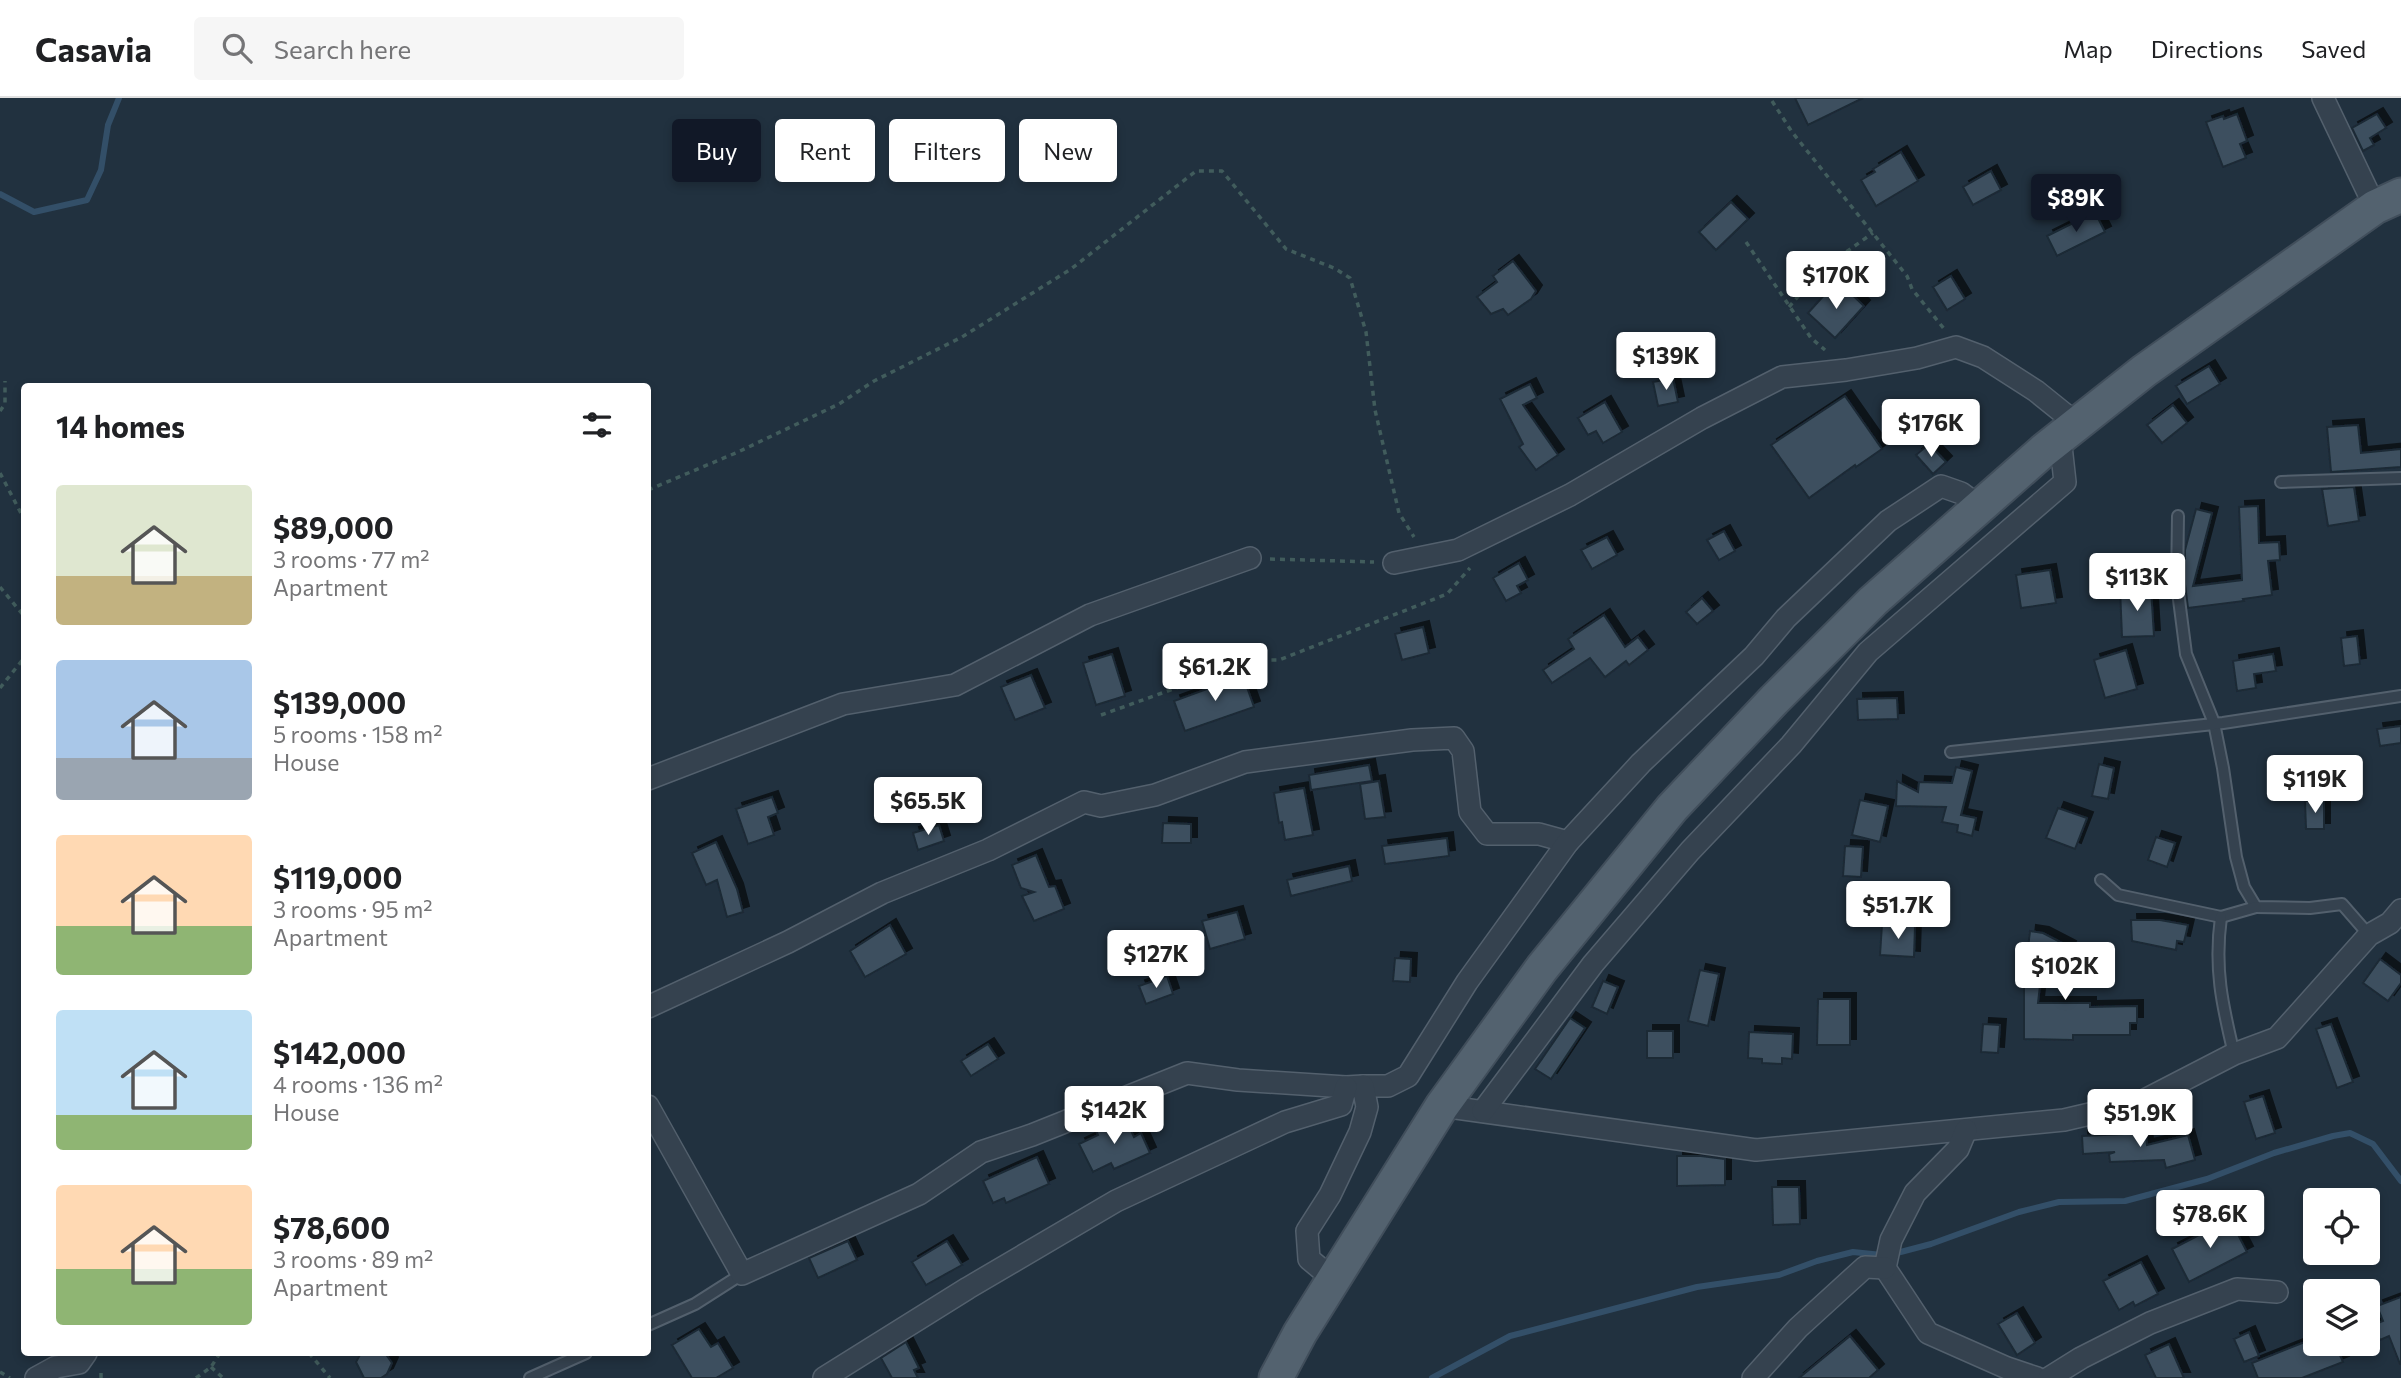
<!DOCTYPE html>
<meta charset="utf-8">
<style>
body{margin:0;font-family:Commissioner,sans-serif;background:#f6f6f6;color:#202124;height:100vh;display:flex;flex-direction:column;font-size:26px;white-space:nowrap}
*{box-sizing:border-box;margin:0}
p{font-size:23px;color:#757577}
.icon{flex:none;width:38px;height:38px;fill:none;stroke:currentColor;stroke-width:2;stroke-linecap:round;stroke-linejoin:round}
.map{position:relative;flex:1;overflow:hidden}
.panel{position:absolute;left:21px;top:285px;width:630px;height:973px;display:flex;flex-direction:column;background:#fff;border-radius:7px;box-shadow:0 4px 10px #0003}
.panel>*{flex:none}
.hud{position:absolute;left:672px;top:21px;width:665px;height:63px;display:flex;gap:14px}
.controls{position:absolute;left:2303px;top:1090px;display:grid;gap:14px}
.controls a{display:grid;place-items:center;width:77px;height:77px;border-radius:7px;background:#fff;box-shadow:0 4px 10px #0003;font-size:35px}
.price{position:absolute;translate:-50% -60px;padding:0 16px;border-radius:7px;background:#fff;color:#222;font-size:23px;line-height:46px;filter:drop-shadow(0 2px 4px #0008)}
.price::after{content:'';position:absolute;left:50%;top:42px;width:21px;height:16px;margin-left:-10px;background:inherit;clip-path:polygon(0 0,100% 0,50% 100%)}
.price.selected{background:#111827;color:#fff}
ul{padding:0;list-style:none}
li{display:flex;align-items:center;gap:21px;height:175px;padding:0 35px}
li span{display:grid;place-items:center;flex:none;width:196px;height:140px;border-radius:7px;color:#555}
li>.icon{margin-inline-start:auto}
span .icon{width:84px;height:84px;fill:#fffc;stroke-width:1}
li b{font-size:30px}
h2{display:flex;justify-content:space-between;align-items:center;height:84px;padding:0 35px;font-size:30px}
.pill{padding:0 24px;border-radius:7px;background:#fff;box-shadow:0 4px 10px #0003;font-size:24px;line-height:63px}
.pill.selected{background:#111827;color:#fff}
header{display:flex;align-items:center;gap:42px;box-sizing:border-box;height:98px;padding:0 35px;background:#fff;border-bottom:2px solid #e0e0e0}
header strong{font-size:33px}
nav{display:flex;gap:38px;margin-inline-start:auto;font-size:24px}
.search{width:490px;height:63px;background:#f6f6f6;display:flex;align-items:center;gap:18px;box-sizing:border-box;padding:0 24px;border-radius:7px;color:#757577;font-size:26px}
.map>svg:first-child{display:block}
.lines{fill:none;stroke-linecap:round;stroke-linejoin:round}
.stream{stroke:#334f68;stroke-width:6}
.building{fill:#3c505e;stroke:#1c2936;stroke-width:2;filter:url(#shadow)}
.service-casing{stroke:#53606d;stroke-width:14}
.minor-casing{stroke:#53606d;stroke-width:24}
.primary-casing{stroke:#414e5b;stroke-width:37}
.path{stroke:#415c5c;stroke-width:3.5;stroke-dasharray:5 5;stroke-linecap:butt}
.service{stroke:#35424f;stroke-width:10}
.minor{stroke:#35424f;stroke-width:21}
.primary{stroke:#53626f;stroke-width:33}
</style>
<header>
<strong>Casavia</strong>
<div class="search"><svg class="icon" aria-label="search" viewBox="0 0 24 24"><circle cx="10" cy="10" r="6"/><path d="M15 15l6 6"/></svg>Search here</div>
<nav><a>Map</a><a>Directions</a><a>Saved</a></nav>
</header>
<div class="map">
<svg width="2401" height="1280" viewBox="0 0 2401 1280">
<defs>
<filter id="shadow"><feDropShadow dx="6" dy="-6" stdDeviation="0" flood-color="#0009"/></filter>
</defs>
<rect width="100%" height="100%" fill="#21313f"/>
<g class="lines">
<g class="stream">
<path d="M0 96 34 114 87 102 101 72 108 27 119 0"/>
<path d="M1893 1156 1931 1146 2019 1114 2059 1104 2125 1103 2207 1081 2274 1055 2333 1038 2350 1035 2373 1046 2401 1083"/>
<path d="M1432 1280 1510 1238 1697 1189 1779 1177 1817 1163 1853 1154 1882 1157"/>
</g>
</g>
<g class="building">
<path d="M1795 0H1863L1808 27Z"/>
<path d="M2237 16 2247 43 2240 46 2246 60 2223 69 2206 24 2223 18 2224 21Z"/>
<path d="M2377 16 2386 30 2370 40 2374 47 2363 53 2352 30Z"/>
<path d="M1901 54 1918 83 1876 108 1861 82 1875 74 1873 71Z"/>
<path d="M1991 73 2001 92 1973 107 1963 89Z"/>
<path d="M1731 104 1748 121 1716 152 1699 134Z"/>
<path d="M2095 114 2105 134 2057 158 2047 138Z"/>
<path d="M1513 163 1536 193 1531 201 1508 217 1503 211 1491 216 1477 199 1497 184 1493 178Z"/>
<path d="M1951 178 1965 201 1947 212 1933 189Z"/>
<path d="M1844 189 1864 208 1835 240 1808 215 1827 194 1834 200Z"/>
<path d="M2209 268 2220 286 2187 306 2176 288Z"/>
<path d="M1673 280 1678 304 1658 308 1653 284Z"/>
<path d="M1530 286 1537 300 1523 307 1558 357 1536 372 1519 349 1523 346 1500 301Z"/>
<path d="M1845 298 1882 351 1856 369 1855 367 1809 400 1771 347Z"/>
<path d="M1605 304 1622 334 1603 345 1596 333 1588 337 1578 320Z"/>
<path d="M2173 307 2187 325 2162 345 2147 327Z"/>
<path d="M2358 327 2361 355 2401 351V369L2331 374 2327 329Z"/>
<path d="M1929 346 1946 364 1933 376 1916 357Z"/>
<path d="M2354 389 2359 423 2328 428 2322 391Z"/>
<path d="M2258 408 2259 445 2279 444 2280 462 2268 463 2272 497 2243 501 2244 503 2188 510 2185 486V452L2196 411 2212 415 2193 488 2242 482 2239 409Z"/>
<path d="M1724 433 1735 453 1719 462 1707 442Z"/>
<path d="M1607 439 1617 457 1592 471 1581 452Z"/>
<path d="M1519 465 1528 482 1517 488 1521 495 1506 503 1493 480Z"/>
<path d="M2050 472 2056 505 2021 510 2016 477Z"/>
<path d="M2151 490 2154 538 2122 539 2120 491Z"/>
<path d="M1702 500 1713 513 1697 526 1686 514Z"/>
<path d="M1604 517 1625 549 1638 539 1648 552 1629 567 1626 563 1605 579 1590 560 1552 585 1543 572 1574 551 1568 541Z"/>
<path d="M1423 529 1429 555 1402 562 1395 536Z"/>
<path d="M2357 538 2360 566 2344 568 2341 540Z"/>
<path d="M2126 552 2137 591 2105 600 2094 562Z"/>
<path d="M1112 556 1125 598 1096 607 1083 565Z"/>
<path d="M2273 556 2276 573 2254 576 2256 590 2237 593 2233 563Z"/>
<path d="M1242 575 1254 609 1185 633 1174 603 1218 587 1216 583Z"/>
<path d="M1031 577 1045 610 1015 622 1001 589Z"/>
<path d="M1897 600 1898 621 1858 622 1857 601Z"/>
<path d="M2401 628V645L2380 648 2377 631Z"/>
<path d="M2099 666 2114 670 2108 701 2092 698Z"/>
<path d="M1369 667 1372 683 1311 692 1309 677Z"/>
<path d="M1956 669 1972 673 1961 717 1976 720 1972 738 1957 734 1958 727 1942 724 1946 709 1896 708 1897 683 1918 694 1919 684 1952 685Z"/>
<path d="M1379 683 1385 719 1365 721 1360 686Z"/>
<path d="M1304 690 1313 737 1285 742 1282 724 1279 725 1274 695Z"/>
<path d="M772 699 778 715 768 719 774 737 748 746 736 711Z"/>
<path d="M1860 702 1888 708 1880 744 1852 737Z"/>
<path d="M2324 702V731H2306L2305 703Z"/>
<path d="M2058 710 2087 720 2075 751 2046 740Z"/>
<path d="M1163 725 1191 726V745H1162Z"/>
<path d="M939 727 944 743 918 752 913 735Z"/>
<path d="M2156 739 2175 745 2167 769 2148 762Z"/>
<path d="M1447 740 1449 758 1385 766 1382 748Z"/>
<path d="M716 744 737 791 743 814 727 819 717 782 706 787 692 755Z"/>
<path d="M1845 748 1863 749 1861 779 1843 778Z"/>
<path d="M1036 757 1049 789 1055 788 1064 811 1034 823 1022 798 1034 794 1021 790 1012 767Z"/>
<path d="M1349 768 1352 783 1291 798 1287 782Z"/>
<path d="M1237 814 1245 841 1210 851 1202 823Z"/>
<path d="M2131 822H2160L2188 827 2184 844 2177 843 2176 852 2132 843Z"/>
<path d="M1882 826 1915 828 1914 859 1880 857Z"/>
<path d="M890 827 906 856 865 879 850 853Z"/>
<path d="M2030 833 2043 835 2070 849 2058 871 2042 870 2038 905H2090V909L2137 908V925H2130V937H2073V942L2024 941V885Z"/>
<path d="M1395 860 1411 861 1410 884 1393 883Z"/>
<path d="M2380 861 2401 877V885L2388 903 2363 885Z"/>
<path d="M1700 872 1719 876 1708 928 1688 923Z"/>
<path d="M1167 878 1173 896 1146 906 1139 888Z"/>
<path d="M1603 883 1618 889 1607 916 1592 909Z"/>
<path d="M1818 901H1850V947H1817Z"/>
<path d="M1570 920 1585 930 1551 981 1535 971Z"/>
<path d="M1983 926 2000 927 1998 955 1981 954Z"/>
<path d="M2331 926 2353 984 2337 990 2316 931Z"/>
<rect x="1647" y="933" width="26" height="27"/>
<path d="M1749 934 1793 936 1792 961 1782 960V966L1762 965V961L1748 960Z"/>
<path d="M988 946 998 961 971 978 961 963Z"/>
<path d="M2263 998 2275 1035 2256 1041 2244 1004Z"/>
<path d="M1115 1021 1119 1028 1127 1024 1134 1039 1141 1035 1150 1055 1114 1071 1111 1065 1093 1074 1079 1046 1098 1037 1095 1030Z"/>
<path d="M2146 1035 2147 1047 2188 1037 2195 1062 2166 1070 2164 1062 2110 1064 2109 1056 2115 1054 2083 1056 2082 1038Z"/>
<path d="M1677 1058H1701L1725 1061V1087L1677 1088Z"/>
<path d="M1037 1059 1049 1086 1006 1105 1004 1100 993 1105 983 1083Z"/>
<path d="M1772 1089H1799L1800 1126 1773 1127Z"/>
<path d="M2230 1121 2247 1154 2189 1184 2172 1151Z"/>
<path d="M848 1143 857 1162 818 1180 809 1160Z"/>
<path d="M947 1143 962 1167 926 1187 912 1164Z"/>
<path d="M2141 1164 2158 1196 2135 1208 2133 1204 2119 1212 2103 1183Z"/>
<path d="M2401 1199V1266H2400L2389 1238 2380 1242 2373 1227 2383 1223 2377 1208Z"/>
<path d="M2017 1215 2035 1245 2017 1257 1998 1226Z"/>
<path d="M699 1231 711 1249 718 1245 733 1270 716 1280H692L672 1247Z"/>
<path d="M2249 1234 2259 1258 2244 1264 2234 1241Z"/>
<path d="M1850 1238 1878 1272 1869 1280H1799Z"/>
<path d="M2315 1240V1246H2335L2343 1264 2302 1280H2258L2252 1265Z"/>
<path d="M906 1244 919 1270 914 1272 918 1280H892L881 1260Z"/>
<path d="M2169 1246 2184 1280H2156L2145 1257Z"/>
<path d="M361 1255H385L392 1265 387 1276 381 1280H364L356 1264Z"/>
</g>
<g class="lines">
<defs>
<g id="service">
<path d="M2281 384 2401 380"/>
<path d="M2178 418 2177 486 2186 556 2214 625 2223 670 2236 759 2244 789 2256 809 2310 810 2342 806 2369 837"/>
<path d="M1951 654 2223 625 2401 598"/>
<path d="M2101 782 2118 797 2221 819 2256 809"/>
<path d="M2221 819C2214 870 2222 906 2234 956"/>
<path d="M648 1227 695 1206 742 1176"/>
<path d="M530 1280 586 1255"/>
</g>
<g id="minor">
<path d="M2323 0 2375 109"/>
<path d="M1394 465 1458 452 1570 397 1702 320 1782 279 1846 272 1917 260 1956 249 1983 259 2036 293 2077 326"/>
<path d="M648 681 843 606 955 587 1090 517 1250 460"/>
<path d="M648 909 788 844 882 795 988 752 1084 704 1101 708 1155 697 1245 664 1412 642 1454 640 1463 653 1470 714 1487 736H1539L1568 744"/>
<path d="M1363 988H1388L1408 978 1467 884 1568 744 1641 665 1754 558 1786 520 1888 423 1941 388 1961 395 1980 409"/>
<path d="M648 1008 742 1176 919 1096 981 1054 1032 1037 1187 975 1238 982 1346 989 1363 988 1367 1009 1360 1034 1330 1097 1307 1133 1309 1161 1333 1181"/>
<path d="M1442 1008 1756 1052 2064 1022 2141 1004 2234 956 2277 940 2369 837 2390 825 2401 812"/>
<path d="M1483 1013 1593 866 1690 753 1791 647 1868 554 2065 384 2060 339"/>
<path d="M1966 1032 1958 1051 1915 1095 1891 1142 1885 1170 1928 1235 2007 1270 2037 1280"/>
<path d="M36 1280 56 1269 79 1265 86 1255"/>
<path d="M824 1280 968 1190 1116 1103 1285 1024 1341 1007 1346 989"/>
<path d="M1753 1280 1798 1230 1865 1169 1885 1170"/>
<path d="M2049 1280 2081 1260 2150 1225 2237 1191 2277 1194"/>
</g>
<path id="primary" d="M1276 1280 1300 1235 1442 1008 1542 870 1672 710 1774 602 1873 503 2043 353 2144 273 2375 109 2401 97"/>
</defs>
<use href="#service" class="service-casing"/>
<use href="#minor" class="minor-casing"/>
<use href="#primary" class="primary-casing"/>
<g class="path">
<path d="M1772 3 1792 34 1907 178 1912 191 1945 232"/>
<path d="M1746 144 1811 240 1825 252"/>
<path d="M1789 209 1807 188 1839 159 1873 135"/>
<path d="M0 313 5 306V283"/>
<path d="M0 375 24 421"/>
<path d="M648 392 738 354 839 306 874 283 962 239 1071 171 1196 73H1222L1286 151 1334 170 1350 180 1366 234 1375 312 1399 415 1414 439"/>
<path d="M1270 461 1374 464"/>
<path d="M0 489 24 518"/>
<path d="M0 590 24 560"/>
<path d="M1101 617 1254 562H1279L1447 496 1470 470"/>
<path d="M309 1255 330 1280"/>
<path d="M211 1269 223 1280"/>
<path d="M0 1274 10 1280"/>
<path d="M101 1280V1271"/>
<path d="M196 1280 211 1269 220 1255"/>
</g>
<use href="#service" class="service"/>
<use href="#minor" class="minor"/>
<use href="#primary" class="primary"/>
</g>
</svg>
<div class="controls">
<a><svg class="icon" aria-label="locate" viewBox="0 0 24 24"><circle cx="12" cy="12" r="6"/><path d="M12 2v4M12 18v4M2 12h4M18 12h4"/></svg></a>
<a><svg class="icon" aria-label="layers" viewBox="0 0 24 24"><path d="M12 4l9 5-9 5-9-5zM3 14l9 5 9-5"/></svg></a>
</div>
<b class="price selected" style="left:2076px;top:136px">$89K</b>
<b class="price" style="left:1836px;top:213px">$170K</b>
<b class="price" style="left:1666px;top:294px">$139K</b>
<b class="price" style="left:1931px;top:361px">$176K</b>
<b class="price" style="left:2137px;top:515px">$113K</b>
<b class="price" style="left:1215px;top:605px">$61.2K</b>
<b class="price" style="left:2315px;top:717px">$119K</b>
<b class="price" style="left:928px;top:739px">$65.5K</b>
<b class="price" style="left:1898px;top:843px">$51.7K</b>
<b class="price" style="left:1156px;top:892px">$127K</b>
<b class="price" style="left:2065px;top:904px">$102K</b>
<b class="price" style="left:1114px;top:1048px">$142K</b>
<b class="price" style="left:2140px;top:1051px">$51.9K</b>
<b class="price" style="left:2210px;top:1152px">$78.6K</b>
<div class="hud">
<a class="pill selected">Buy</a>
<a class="pill">Rent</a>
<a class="pill">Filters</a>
<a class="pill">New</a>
</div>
<section class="panel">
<h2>14 homes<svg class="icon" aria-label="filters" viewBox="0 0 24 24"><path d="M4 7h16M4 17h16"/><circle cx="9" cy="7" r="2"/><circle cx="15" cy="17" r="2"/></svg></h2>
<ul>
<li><span style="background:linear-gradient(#dfe7d0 65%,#c2b280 0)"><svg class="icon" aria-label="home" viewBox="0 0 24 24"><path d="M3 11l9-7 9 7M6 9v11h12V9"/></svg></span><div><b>$89,000</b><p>3 rooms · 77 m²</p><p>Apartment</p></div></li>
<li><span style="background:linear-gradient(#a9c7e8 70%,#9aa5b1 0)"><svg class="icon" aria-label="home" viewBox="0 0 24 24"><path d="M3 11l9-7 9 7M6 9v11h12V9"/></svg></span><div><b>$139,000</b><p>5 rooms · 158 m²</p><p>House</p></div></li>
<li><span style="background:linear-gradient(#ffd9b3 65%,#8fb573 0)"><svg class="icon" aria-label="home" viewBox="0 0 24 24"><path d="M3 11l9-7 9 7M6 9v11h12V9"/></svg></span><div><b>$119,000</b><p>3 rooms · 95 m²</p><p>Apartment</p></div></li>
<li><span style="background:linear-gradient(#bfe0f5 75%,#8fb573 0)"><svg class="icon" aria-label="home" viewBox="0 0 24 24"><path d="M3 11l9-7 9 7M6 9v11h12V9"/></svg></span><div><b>$142,000</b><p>4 rooms · 136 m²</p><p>House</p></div></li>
<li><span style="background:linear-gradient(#ffd9b3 60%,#8fb573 0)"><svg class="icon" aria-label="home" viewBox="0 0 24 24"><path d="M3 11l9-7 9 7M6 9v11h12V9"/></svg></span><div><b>$78,600</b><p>3 rooms · 89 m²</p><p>Apartment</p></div></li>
</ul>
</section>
</div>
